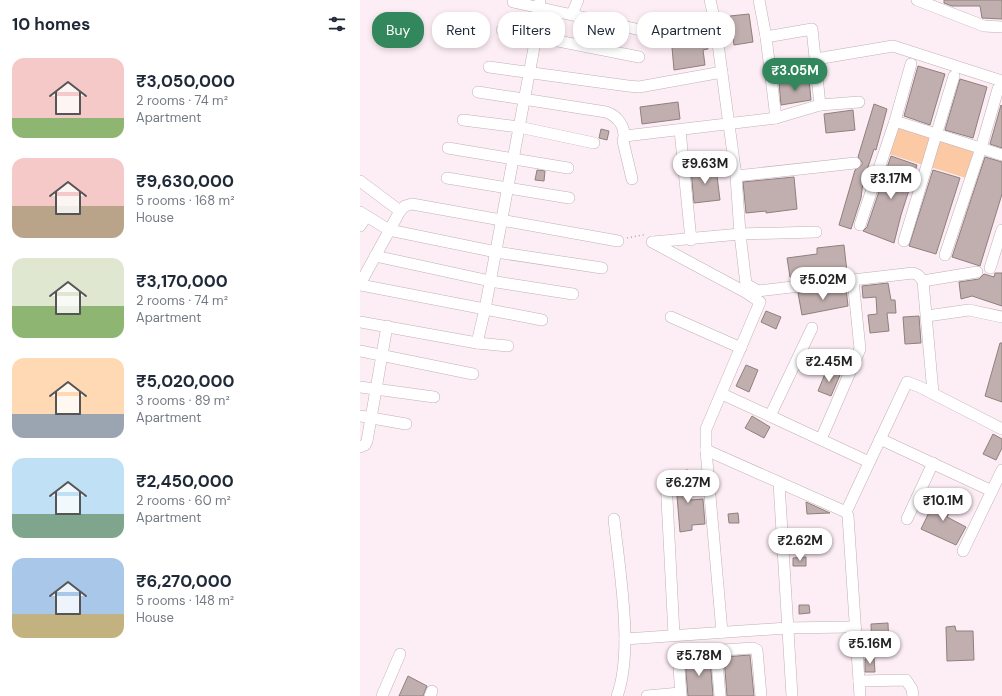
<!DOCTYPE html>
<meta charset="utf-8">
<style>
body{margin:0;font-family:"DM Sans",sans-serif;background:#f2f2f3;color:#1f2937;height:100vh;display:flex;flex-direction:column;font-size:15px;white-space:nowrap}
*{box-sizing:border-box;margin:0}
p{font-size:13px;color:#747a83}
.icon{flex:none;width:22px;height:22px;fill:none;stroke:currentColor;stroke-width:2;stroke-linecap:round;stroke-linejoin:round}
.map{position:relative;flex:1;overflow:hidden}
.details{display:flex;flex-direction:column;background:#fff;width:360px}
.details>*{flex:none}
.hud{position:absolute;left:12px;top:12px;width:380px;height:36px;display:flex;gap:8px}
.price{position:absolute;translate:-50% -34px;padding:0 9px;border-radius:14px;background:#fff;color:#222;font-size:13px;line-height:26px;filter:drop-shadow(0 1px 2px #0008)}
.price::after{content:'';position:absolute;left:50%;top:24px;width:12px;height:9px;margin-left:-6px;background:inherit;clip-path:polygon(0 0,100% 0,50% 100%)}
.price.active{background:#32885c;color:#fff}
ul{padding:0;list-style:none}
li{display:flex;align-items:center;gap:12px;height:100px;padding:0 12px}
li span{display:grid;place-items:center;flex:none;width:112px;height:80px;border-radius:12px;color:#555}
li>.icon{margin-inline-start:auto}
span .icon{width:48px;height:48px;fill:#fffc;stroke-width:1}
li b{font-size:17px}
h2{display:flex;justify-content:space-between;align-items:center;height:48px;padding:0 12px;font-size:17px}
.pill{padding:0 14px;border-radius:16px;background:#fff;box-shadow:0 2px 6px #0003;font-size:14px;line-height:36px}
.pill.active{background:#32885c;color:#fff}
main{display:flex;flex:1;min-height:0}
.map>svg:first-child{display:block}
.green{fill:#fcc9a5}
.building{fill:#c0afae;stroke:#8f807f}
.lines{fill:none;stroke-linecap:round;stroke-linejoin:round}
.minor-casing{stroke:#bfb0b7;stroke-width:12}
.path{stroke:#b7aab0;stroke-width:1.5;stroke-dasharray:1 3;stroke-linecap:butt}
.minor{stroke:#fff;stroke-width:11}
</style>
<main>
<section class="details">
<h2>10 homes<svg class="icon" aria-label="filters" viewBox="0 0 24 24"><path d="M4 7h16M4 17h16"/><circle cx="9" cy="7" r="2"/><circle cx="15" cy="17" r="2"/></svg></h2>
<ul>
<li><span style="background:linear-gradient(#f6c9c9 75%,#8fb573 0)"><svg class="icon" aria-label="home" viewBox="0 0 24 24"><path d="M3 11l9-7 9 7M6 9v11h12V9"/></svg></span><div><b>₹3,050,000</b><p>2 rooms · 74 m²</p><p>Apartment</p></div></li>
<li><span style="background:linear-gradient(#f6c9c9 60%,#b9a48a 0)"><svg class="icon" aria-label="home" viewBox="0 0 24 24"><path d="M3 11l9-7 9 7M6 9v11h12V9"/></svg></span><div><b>₹9,630,000</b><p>5 rooms · 168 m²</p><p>House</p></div></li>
<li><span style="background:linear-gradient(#dfe7d0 60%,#8fb573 0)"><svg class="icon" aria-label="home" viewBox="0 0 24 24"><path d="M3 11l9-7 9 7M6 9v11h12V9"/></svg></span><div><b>₹3,170,000</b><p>2 rooms · 74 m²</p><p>Apartment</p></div></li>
<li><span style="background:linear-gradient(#ffd9b3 70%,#9aa5b1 0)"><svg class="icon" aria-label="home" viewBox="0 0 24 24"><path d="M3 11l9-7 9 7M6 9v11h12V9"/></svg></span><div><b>₹5,020,000</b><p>3 rooms · 89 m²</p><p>Apartment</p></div></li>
<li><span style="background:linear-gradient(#bfe0f5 70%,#7fa58c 0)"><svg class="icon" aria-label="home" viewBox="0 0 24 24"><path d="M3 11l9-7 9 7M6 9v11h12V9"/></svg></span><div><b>₹2,450,000</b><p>2 rooms · 60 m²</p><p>Apartment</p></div></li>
<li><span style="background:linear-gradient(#a9c7e8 70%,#c2b280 0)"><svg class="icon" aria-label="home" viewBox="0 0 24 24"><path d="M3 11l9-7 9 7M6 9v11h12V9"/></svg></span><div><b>₹6,270,000</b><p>5 rooms · 148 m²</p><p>House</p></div></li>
</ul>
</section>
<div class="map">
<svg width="642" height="696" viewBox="0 0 642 696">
<rect width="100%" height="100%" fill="#fdedf4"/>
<g class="green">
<path d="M535 124 573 136 563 165 526 153Z"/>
<path d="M579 139 615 150 606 178 570 167Z"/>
</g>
<g class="building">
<path d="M584 0H642V19L622 18 620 6H592L584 3Z"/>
<path d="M389 14 393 42 374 45 370 16Z"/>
<path d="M346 31 348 49 343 50 345 65 314 70 311 36Z"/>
<path d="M558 66 585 74 570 125 544 116Z"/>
<path d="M449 79 451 100 421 105 419 82Z"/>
<path d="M600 79 627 87 613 138 585 130Z"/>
<path d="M318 102 320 119 282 124 280 107Z"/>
<path d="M514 104 527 109 516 150 514 149 503 182 501 198 491 229 479 225 495 170 502 165V162L498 157Z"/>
<path d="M641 105 642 106V148L630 144Z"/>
<path d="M493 110 495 130 466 133 464 114Z"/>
<path d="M241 129 249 131 247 140 239 138Z"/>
<path d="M531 156 557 165 541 215 534 243 503 231 507 227Z"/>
<path d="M625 157 642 162V194L620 266 592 257Z"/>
<path d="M356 168 360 200 334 203 331 170Z"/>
<path d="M177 170 185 171 184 181 175 180Z"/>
<path d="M573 170 600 178 576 254 549 246Z"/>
<path d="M434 177 437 209 406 213V211L386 213 383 182Z"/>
<path d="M484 245 487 272 430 277 427 258 457 254V248Z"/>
<path d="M635 273H642V306L612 296 601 299 599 282 619 279 624 274 634 277Z"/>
<path d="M528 283 531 300H535L536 313H527L529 331 510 333 508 315 517 314 516 297 503 298 502 286Z"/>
<path d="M486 288 488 306 442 315 438 293Z"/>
<path d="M406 311 421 317 416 329 401 322Z"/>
<path d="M559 316 561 343 545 344 543 317Z"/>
<path d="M640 343H642V402L625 396Z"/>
<path d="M386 365 398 370 389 392 376 386Z"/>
<path d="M467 369 480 375 471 396 458 391Z"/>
<path d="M392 416 410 427 404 438 385 428Z"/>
<path d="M633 434 642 439V448L636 460 623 454Z"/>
<path d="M328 470 331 500 343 499 345 524 332 525V530L320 532 315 472Z"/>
<path d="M578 494 594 502 587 517 606 527 596 545 561 529Z"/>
<path d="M446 502 470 513 447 514Z"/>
<path d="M378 513 379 523H369L368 514Z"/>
<path d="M446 557V566H433V558Z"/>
<path d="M439 605H449L450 613 439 614Z"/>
<path d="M528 623 529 652H512L511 624Z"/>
<path d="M595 626 596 631H613L614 660 587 661 586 627Z"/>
<path d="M390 655 394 696H367L364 657Z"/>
<path d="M350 658 353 696H328L325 660Z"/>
<path d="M514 658 515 672H505V659Z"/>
<path d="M48 676 67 686 63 696H39Z"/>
</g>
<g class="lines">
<defs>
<g id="minor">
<path d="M350 0 355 22 376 176 380 234 386 284 398 291 553 273 558 275 563 281 573 393"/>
<path d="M399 0 406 37 416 118"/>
<path d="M557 0 624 26 642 27"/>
<path d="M153 2 285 31 313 29 355 22"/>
<path d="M212 14 218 0"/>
<path d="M142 30 279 57"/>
<path d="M406 37 452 29 460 105"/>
<path d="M456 59 533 46 642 81"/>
<path d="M129 67 268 86 279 87 362 72"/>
<path d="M118 92 246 112C258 116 267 128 263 141L272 179"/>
<path d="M103 120 159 127 234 143"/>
<path d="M535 121 642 155"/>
<path d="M320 130 331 240"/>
<path d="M265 136 416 118 460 105 499 102"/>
<path d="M88 148 208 168"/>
<path d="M376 176 495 163"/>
<path d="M87 178 209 198"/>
<path d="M0 181 40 211 0 284"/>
<path d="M40 211 45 206 52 204 258 241"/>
<path d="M0 212 29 230 136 252 242 268"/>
<path d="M500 225 535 121 551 64"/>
<path d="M0 226 6 217"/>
<path d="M544 241 594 76"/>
<path d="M292 242 387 293 400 302 346 429V450L362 632"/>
<path d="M293 242 380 234 456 232"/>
<path d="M585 255 621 148 638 89"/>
<path d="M15 256 130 281 213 294"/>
<path d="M630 268 642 230"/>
<path d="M563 281 617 272"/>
<path d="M0 285 182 320"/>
<path d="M567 316 609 310 642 317"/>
<path d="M311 317 381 348"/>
<path d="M0 322 117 343 125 309 176 37 180 0"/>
<path d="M452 328 410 416 509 462"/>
<path d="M117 343 148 346"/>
<path d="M0 351 113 374"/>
<path d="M0 387 74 397"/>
<path d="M362 394 410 416"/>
<path d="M0 416 46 424"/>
<path d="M461 439 500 349 493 280"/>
<path d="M520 439 632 491"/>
<path d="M0 447 5 445 7 441 27 326"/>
<path d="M346 450 486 512"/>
<path d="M306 479 314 635"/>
<path d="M419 483 432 696"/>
<path d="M254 519C259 568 274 651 257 696"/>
<path d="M547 519 573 463"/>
<path d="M603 551 642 470"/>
<path d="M265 639 427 628 489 627"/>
<path d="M356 650 360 696"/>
<path d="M499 681 546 680 552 689 553 696"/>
<path d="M22 696 40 654"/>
<path d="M70 696 72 691"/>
<path d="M287 696 320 693"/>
<path d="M321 696 318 653 393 648 397 650 401 696"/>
<path d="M500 696 488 516 486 512 547 382 560 387 642 429"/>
</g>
</defs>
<use href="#minor" class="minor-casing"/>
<path class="path" d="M267 238 283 235 285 236"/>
<use href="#minor" class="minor"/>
</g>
</svg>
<b class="price active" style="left:435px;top:92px">₹3.05M</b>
<b class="price" style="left:345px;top:185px">₹9.63M</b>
<b class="price" style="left:531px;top:200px">₹3.17M</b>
<b class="price" style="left:463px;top:301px">₹5.02M</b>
<b class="price" style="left:469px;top:383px">₹2.45M</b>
<b class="price" style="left:328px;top:504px">₹6.27M</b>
<b class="price" style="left:583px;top:522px">₹10.1M</b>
<b class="price" style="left:440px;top:562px">₹2.62M</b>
<b class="price" style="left:510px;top:665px">₹5.16M</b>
<b class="price" style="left:339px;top:677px">₹5.78M</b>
<div class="hud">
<a class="pill active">Buy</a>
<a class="pill">Rent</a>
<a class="pill">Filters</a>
<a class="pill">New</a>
<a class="pill">Apartment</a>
</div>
</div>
</main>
